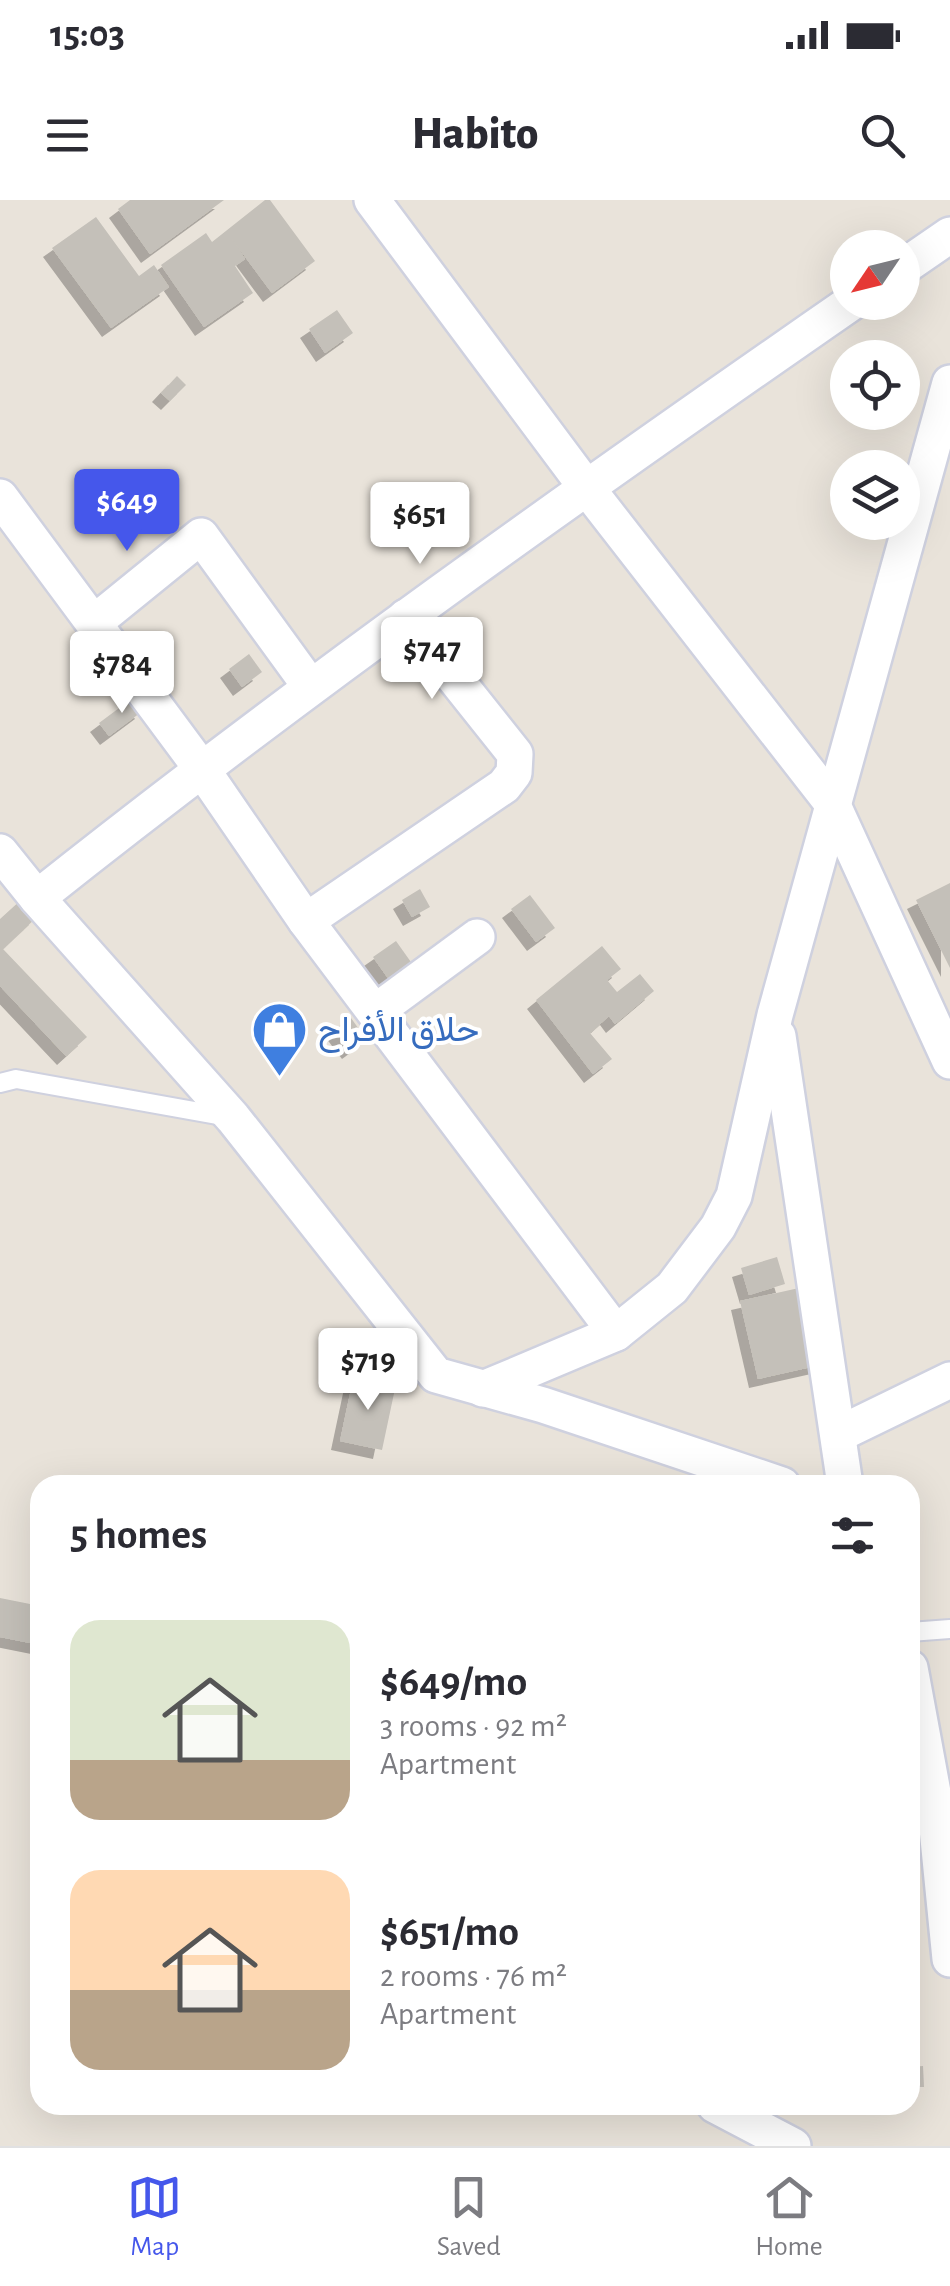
<!DOCTYPE html>
<meta charset="utf-8">
<style>
body{margin:0;font-family:"Alegreya Sans",Vazirmatn,sans-serif;background:#f7f7f7;color:#2b2b33;height:100vh;display:flex;flex-direction:column;font-size:38px;white-space:nowrap}
*{box-sizing:border-box;margin:0}
p{font-size:32px;color:#7c7c81}
.icon{flex:none;width:55px;height:55px;fill:none;stroke:currentColor;stroke-width:2;stroke-linecap:round;stroke-linejoin:round}
.map{position:relative;flex:1;overflow:hidden}
.drawer{position:absolute;left:30px;top:1275px;width:890px;height:640px;display:flex;flex-direction:column;background:#fff;border-radius:30px;box-shadow:0 10px 40px #0002}
.drawer>*{flex:none}
.needle{width:65px;rotate:235deg}
.fabs{position:absolute;left:830px;top:30px;display:grid;gap:20px}
.fabs a{display:grid;place-items:center;width:90px;height:90px;border-radius:50%;background:#fff;box-shadow:0 10px 40px #0002;font-size:50px}
.price{position:absolute;translate:-50% -85px;padding:0 22px;border-radius:10px;background:#fff;color:#222;font-size:32px;line-height:65px;filter:drop-shadow(0 2px 5px #0008)}
.price::after{content:'';position:absolute;left:50%;top:60px;width:30px;height:22px;margin-left:-15px;background:inherit;clip-path:polygon(0 0,100% 0,50% 100%)}
.price.on{background:#4557eb;color:#fff}
ul{padding:0;list-style:none}
li{display:flex;align-items:center;gap:30px;height:250px;padding:0 40px}
li span{display:grid;place-items:center;flex:none;width:280px;height:200px;border-radius:30px;color:#555}
li>.icon{margin-inline-start:auto}
span .icon{width:120px;height:120px;fill:#fffc;stroke-width:1}
li b{font-size:42px}
h2{display:flex;justify-content:space-between;align-items:center;height:120px;padding:0 40px;font-size:42px}
.status{display:flex;justify-content:space-between;align-items:center;height:70px;padding:0 50px;background:#fff;direction:ltr}
.status svg{height:28px;fill:currentColor}
header{display:flex;justify-content:space-between;align-items:center;height:130px;padding:0 40px;background:#fff;font-size:45px;font-weight:800}
.tab-bar{display:flex;justify-content:space-around;align-items:center;height:140px;border-top:2px solid #e1e1e2;background:#fff;font-size:28px;color:#7c7c81}
.tab-bar a{display:grid;justify-items:center;gap:5px}
.tab-bar .on{color:#4557eb}
.map>svg:first-child{display:block}
.building{fill:#c4c0b9;filter:url(#shadow)}
.lines{fill:none;stroke-linecap:round;stroke-linejoin:round}
.service-casing{stroke:#cfd1df;stroke-width:22}
.minor-casing{stroke:#cfd1df;stroke-width:40}
.service{stroke:#fff;stroke-width:18}
.minor{stroke:#fff;stroke-width:35}
.labels{text-anchor:middle;dominant-baseline:central;stroke-width:8;stroke-linejoin:round;paint-order:stroke}
.shop-label{font-size:35px;fill:#366cbe;stroke:#fff;text-anchor:start}
</style>
<div class="status"><b>15:03</b><svg viewBox="0 0 49 12"><path d="M0 12V9h3v3zM5 12V6h3v6zM10 12V3h3v9zM15 12V0h3v12zM26 1h20v11H26zM47 4h2v5h-2z"/></svg></div>
<header><svg class="icon" aria-label="menu" viewBox="0 0 24 24"><path d="M4 6h16M4 12h16M4 18h16"/></svg>Habito<svg class="icon" aria-label="search" viewBox="0 0 24 24"><circle cx="10" cy="10" r="6"/><path d="M15 15l6 6"/></svg></header>
<div class="map">
<svg width="950" height="1946" viewBox="0 0 950 1946">
<defs>
<filter id="shadow"><feDropShadow dx="-9" dy="9" stdDeviation="0" flood-color="#0004"/></filter>
</defs>
<rect width="100%" height="100%" fill="#e9e3da"/>
<g class="building">
<path d="M130 0H224L150 54 118 9Z"/>
<path d="M265 0H270L315 61 272 93 232 39 245 59 235 66 253 93 204 127 161 65 206 33 212 42Z"/>
<path d="M96 17 139 76 154 65 169 87 111 128 52 48Z"/>
<path d="M337 110 353 133 325 153 309 129Z"/>
<path d="M177 176 186 185 170 201 161 193Z"/>
<path d="M249 454 262 472 242 487 229 469Z"/>
<path d="M134 497 144 510 109 536 99 523Z"/>
<path d="M950 683V768L916 700Z"/>
<path d="M420 689 430 707 412 717 402 700Z"/>
<path d="M530 695 555 728 536 742 511 709Z"/>
<path d="M22 699 38 716 3 749 87 837 66 856 0 786V719Z"/>
<path d="M396 741 418 772 395 788 373 757Z"/>
<path d="M602 746 621 769 607 780 617 792 640 774 654 791 615 824 609 816 590 833 612 859 593 874 536 800Z"/>
<path d="M351 818 366 839 351 850 335 829Z"/>
<path d="M777 1057 785 1084 749 1095 741 1068Z"/>
<path d="M799 1088 820 1165 758 1179 740 1101Z"/>
<path d="M354 1175 396 1184 382 1250 340 1241Z"/>
<path d="M0 1398 40 1406V1445L0 1437Z"/>
<path d="M923 1866 924 1887H910V1867Z"/>
</g>
<g class="lines">
<defs>
<g id="service">
<path d="M0 883 16 879 228 917"/>
<path d="M910 1432 950 1429"/>
</g>
<g id="minor">
<path d="M372 0 586 287 832 603 950 861"/>
<path d="M902 68 950 35"/>
<path d="M0 297 201 568 306 721 616 1133"/>
<path d="M95 422 201 336 310 486"/>
<path d="M0 652 37 698 233 918 436 1175 543 1205 782 1285"/>
<path d="M37 698C301 488 575 294 852 102"/>
<path d="M306 721 504 586 514 573 515 554 406 417"/>
<path d="M375 812 477 737"/>
<path d="M778 836 845 1285"/>
<path d="M483 1189 616 1133 672 1088 718 1027 734 996 775 815 950 183"/>
<path d="M839 1234 950 1180"/>
<path d="M910 1468 934 1598 950 1759"/>
<path d="M715 1905 793 1946"/>
</g>
</defs>
<use href="#service" class="service-casing"/>
<use href="#minor" class="minor-casing"/>
<use href="#service" class="service"/>
<use href="#minor" class="minor"/>
</g>
<defs>
<symbol id="shop-pin" viewBox="-11 -11 22 30"><path d="M0 17L-7.5 6A9.5 9.5 0 1 1 7.5 6Z" fill="#3f7fe0" stroke="#fff"/><path d="M-5-2.5h2.3a2.7 3.5 0 0 1 5.4 0H5L5.5 6h-11ZM-1.5-2.5h3a1.5 2.3 0 0 0-3 0Z" fill="#fff"/></symbol>
</defs>
<g fill-rule="evenodd">
<use href="#shop-pin" x="248" y="798" width="63" height="86"/>
</g>
<g class="labels">
<g class="shop-label">
<text x="318" y="830">حلاق الأفراح</text>
</g>
</g>
</svg>
<div class="fabs">
<a><svg class="needle" viewBox="-14 -14 28 28"><path d="M0-13l5 13h-10z" fill="#e53935"/><path d="M0 13l5-13h-10z" fill="#7c7c81"/></svg></a>
<a><svg class="icon" aria-label="locate" viewBox="0 0 24 24"><circle cx="12" cy="12" r="6"/><path d="M12 2v4M12 18v4M2 12h4M18 12h4"/></svg></a>
<a><svg class="icon" aria-label="layers" viewBox="0 0 24 24"><path d="M12 4l9 5-9 5-9-5zM3 14l9 5 9-5"/></svg></a>
</div>
<b class="price on" style="left:127px;top:354px">$649</b>
<b class="price" style="left:420px;top:367px">$651</b>
<b class="price" style="left:432px;top:502px">$747</b>
<b class="price" style="left:122px;top:516px">$784</b>
<b class="price" style="left:368px;top:1213px">$719</b>
<section class="drawer">
<h2>5 homes<svg class="icon" aria-label="filters" viewBox="0 0 24 24"><path d="M4 7h16M4 17h16"/><circle cx="9" cy="7" r="2"/><circle cx="15" cy="17" r="2"/></svg></h2>
<ul>
<li><span style="background:linear-gradient(#dfe7d0 70%,#b9a48a 0)"><svg class="icon" aria-label="home" viewBox="0 0 24 24"><path d="M3 11l9-7 9 7M6 9v11h12V9"/></svg></span><div><b>$649/mo</b><p>3 rooms · 92 m²</p><p>Apartment</p></div></li>
<li><span style="background:linear-gradient(#ffd9b3 60%,#b9a48a 0)"><svg class="icon" aria-label="home" viewBox="0 0 24 24"><path d="M3 11l9-7 9 7M6 9v11h12V9"/></svg></span><div><b>$651/mo</b><p>2 rooms · 76 m²</p><p>Apartment</p></div></li>
</ul>
</section>
</div>
<nav class="tab-bar">
<a class="on"><svg class="icon" aria-label="map" viewBox="0 0 24 24"><path d="M3 6l6-2 6 2 6-2v14l-6 2-6-2-6 2zM9 4v14M15 6v14"/></svg>Map</a>
<a><svg class="icon" aria-label="saved" viewBox="0 0 24 24"><path d="M7 4h10v16l-5-4-5 4z"/></svg>Saved</a>
<a><svg class="icon" aria-label="home" viewBox="0 0 24 24"><path d="M3 11l9-7 9 7M6 9v11h12V9"/></svg>Home</a>
</nav>
